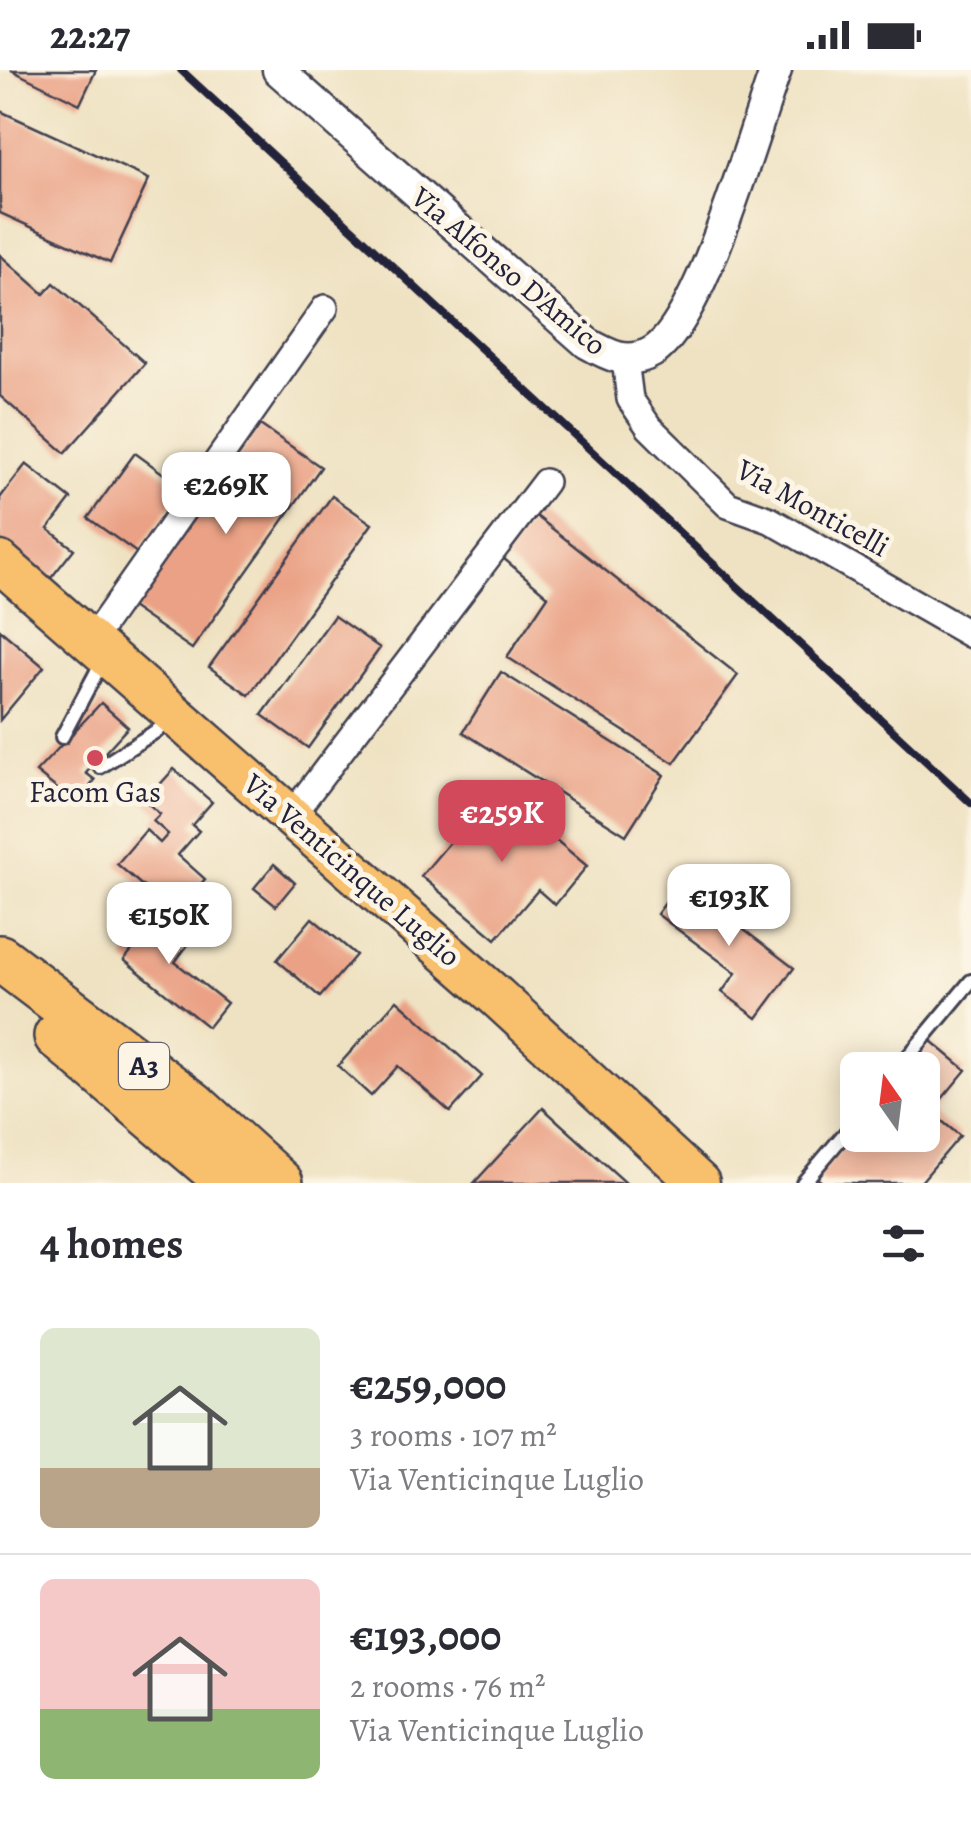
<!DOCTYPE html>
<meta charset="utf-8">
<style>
body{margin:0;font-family:Alegreya,serif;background:#f7f7f7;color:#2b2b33;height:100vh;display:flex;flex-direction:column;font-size:38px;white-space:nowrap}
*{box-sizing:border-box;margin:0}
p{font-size:32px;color:#7c7c81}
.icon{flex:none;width:55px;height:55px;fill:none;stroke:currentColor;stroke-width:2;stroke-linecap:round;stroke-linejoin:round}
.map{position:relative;height:1113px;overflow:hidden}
.panel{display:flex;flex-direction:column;background:#fff;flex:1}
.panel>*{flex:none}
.needle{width:65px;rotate:346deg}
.buttons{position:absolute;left:840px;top:982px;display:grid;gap:20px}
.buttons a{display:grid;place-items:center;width:100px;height:100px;border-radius:15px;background:#fff;box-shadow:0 5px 25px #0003;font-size:50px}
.price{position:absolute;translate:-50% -85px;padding:0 22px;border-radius:20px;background:#fff;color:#222;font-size:32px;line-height:65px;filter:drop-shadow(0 2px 5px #0008)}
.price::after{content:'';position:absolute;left:50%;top:60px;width:30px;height:22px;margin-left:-15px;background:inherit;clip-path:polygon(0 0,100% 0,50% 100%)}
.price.current{background:#d1495b;color:#fff}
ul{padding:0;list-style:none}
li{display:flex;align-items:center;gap:30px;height:250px;padding:0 40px}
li+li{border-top:2px solid #e1e1e2}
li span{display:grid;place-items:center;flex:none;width:280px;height:200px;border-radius:15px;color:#555}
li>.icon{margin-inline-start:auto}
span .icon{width:120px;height:120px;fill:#fffc;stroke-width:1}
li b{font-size:42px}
h2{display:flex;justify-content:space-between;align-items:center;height:120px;padding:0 40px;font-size:42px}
.status{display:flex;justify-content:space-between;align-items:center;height:70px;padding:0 50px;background:#fff;direction:ltr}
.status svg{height:28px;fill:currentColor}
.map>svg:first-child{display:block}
.building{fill:#eaa185}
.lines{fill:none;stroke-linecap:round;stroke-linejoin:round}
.service-casing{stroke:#413f4f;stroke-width:18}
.minor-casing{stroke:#413f4f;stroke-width:30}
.tertiary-casing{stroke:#413f4f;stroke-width:35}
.primary-casing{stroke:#413f4f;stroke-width:45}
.motorway-casing{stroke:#413f4f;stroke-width:50}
.service{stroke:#fff;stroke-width:12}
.minor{stroke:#fff;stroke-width:25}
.tertiary{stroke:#fff;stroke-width:30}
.primary{stroke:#f8bf6c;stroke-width:40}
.motorway{stroke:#f8bf6c;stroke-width:45}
.rail{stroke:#22223b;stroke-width:8}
.poi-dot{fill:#d1495b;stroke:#fcf5e5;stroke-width:4}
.labels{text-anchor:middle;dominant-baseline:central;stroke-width:10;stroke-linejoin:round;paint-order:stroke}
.shield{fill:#fcf5e5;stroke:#63616e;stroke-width:2.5}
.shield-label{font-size:28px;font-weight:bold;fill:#22223b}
.street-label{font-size:30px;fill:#22223b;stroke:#fcf5e5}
.poi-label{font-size:30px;fill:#22223b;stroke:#fcf5e5}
</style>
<div class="status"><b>22:27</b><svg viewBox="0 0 49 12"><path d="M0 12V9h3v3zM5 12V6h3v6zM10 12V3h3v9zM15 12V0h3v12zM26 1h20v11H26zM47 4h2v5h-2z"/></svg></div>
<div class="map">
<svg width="971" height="1113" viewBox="0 0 971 1113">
<rect width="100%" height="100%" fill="#fcf5e5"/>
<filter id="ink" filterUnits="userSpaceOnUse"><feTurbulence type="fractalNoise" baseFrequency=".01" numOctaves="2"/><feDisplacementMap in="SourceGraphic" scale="20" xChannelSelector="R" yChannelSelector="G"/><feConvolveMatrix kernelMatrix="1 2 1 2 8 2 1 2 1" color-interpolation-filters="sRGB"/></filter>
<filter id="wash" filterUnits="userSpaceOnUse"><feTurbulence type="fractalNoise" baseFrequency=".0048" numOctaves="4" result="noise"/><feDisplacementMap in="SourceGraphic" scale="40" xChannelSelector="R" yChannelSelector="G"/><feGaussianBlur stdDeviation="2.25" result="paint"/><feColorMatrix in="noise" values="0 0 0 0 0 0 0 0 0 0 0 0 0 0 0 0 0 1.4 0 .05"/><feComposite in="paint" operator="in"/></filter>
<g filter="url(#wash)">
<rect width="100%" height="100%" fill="#efe2c2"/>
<g id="blocks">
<g class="building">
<path d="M11 0H96L80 34Z"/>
<path d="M0 41 149 109 110 193 0 143Z"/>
<path d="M0 185 44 224 54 213 145 293 65 383 0 326Z"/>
<path d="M260 355 321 397 192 579 131 537Z"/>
<path d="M135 383 183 418 137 483 88 448Z"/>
<path d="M26 394 71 429 48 459 74 479 47 513 0 476V428Z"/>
<path d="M332 426 372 454 249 625 209 597Z"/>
<path d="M535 445 738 605 674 693 507 587 548 526 503 488Z"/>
<path d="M334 546 380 578 308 678 262 645Z"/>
<path d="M0 560 44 597 0 650Z"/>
<path d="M501 602 664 705 626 765 463 662Z"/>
<path d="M101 633 128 657 86 703 95 710 76 734 36 702Z"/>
<path d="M174 699 212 732 192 755 199 761 178 785 205 809 175 844 117 794 146 760 160 773 168 764 153 751 160 744 145 731Z"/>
<path d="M495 719 587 796 555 835 538 820 496 869 421 806Z"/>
<path d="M274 794 295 813 276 836 254 818Z"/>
<path d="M681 812 794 898 757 948 722 922 736 903 657 844Z"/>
<path d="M138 838 187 876 175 892 227 933 208 957 124 890 137 874 120 860Z"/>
<path d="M312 848 356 885 320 927 277 890Z"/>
<path d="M397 930 482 1006 450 1042 398 996 371 1026 338 996Z"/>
<path d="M931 971 966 1000 931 1042 960 1066 920 1113H823L817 1108 858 1059V1065H922V1000H907Z"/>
<path d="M543 1038 626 1113H474Z"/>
</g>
</g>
</g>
<g filter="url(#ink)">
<use href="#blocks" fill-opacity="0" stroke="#413f4f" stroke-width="2.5"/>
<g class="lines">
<defs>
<g id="service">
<path d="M62 667 103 590"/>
<path d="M100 697 172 651"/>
<path d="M897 1000 971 911"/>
<path d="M803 1113 858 1048"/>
</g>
<g id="minor">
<path d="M625 290 630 329 649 357 728 435 770 450 971 565"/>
<path d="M91 571 325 238"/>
<path d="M291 746 545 412"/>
</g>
<path id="tertiary" d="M278 0 587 273C608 285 628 296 652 282 701 254 754 59 776 0"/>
<path id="primary" d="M0 492 497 927 699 1113"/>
<g id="motorway">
<path d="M0 888 193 1034 280 1113"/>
<path d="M57 966 230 1113"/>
</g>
</defs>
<use href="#service" class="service-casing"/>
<use href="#minor" class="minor-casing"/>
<use href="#tertiary" class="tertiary-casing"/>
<use href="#primary" class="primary-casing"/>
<use href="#motorway" class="motorway-casing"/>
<use href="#service" class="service"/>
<use href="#minor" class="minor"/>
<use href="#tertiary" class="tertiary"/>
<use href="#primary" class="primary"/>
<use href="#motorway" class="motorway"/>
<path class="rail" d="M181 0 971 733"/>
</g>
</g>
<circle class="poi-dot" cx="95" cy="688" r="10"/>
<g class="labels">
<rect class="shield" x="119" y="973" width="50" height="46" rx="8"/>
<g class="shield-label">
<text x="144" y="996">A3</text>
</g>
<g class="street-label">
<text transform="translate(509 201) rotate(40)">Via Alfonso D'Amico</text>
<text transform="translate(813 438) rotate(29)">Via Monticelli</text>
<text transform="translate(352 800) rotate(41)">Via Venticinque Luglio</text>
</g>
<g class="poi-label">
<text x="95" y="722">Facom Gas</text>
</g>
</g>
</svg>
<div class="buttons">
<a><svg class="needle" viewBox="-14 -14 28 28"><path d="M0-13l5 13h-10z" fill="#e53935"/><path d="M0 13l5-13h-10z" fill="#7c7c81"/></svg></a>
</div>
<b class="price" style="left:226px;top:467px">€269K</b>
<b class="price current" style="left:502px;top:795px">€259K</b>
<b class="price" style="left:729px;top:879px">€193K</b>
<b class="price" style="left:169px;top:897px">€150K</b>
</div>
<section class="panel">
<h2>4 homes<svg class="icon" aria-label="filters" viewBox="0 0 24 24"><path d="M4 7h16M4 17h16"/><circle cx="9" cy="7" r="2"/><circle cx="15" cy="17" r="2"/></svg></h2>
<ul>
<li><span style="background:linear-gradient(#dfe7d0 70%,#b9a48a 0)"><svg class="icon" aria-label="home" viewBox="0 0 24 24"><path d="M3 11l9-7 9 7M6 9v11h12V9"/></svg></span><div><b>€259,000</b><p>3 rooms · 107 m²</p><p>Via Venticinque Luglio</p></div></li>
<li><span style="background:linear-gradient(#f6c9c9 65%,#8fb573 0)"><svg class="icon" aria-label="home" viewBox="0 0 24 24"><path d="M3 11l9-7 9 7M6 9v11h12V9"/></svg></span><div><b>€193,000</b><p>2 rooms · 76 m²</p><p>Via Venticinque Luglio</p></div></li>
</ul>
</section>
